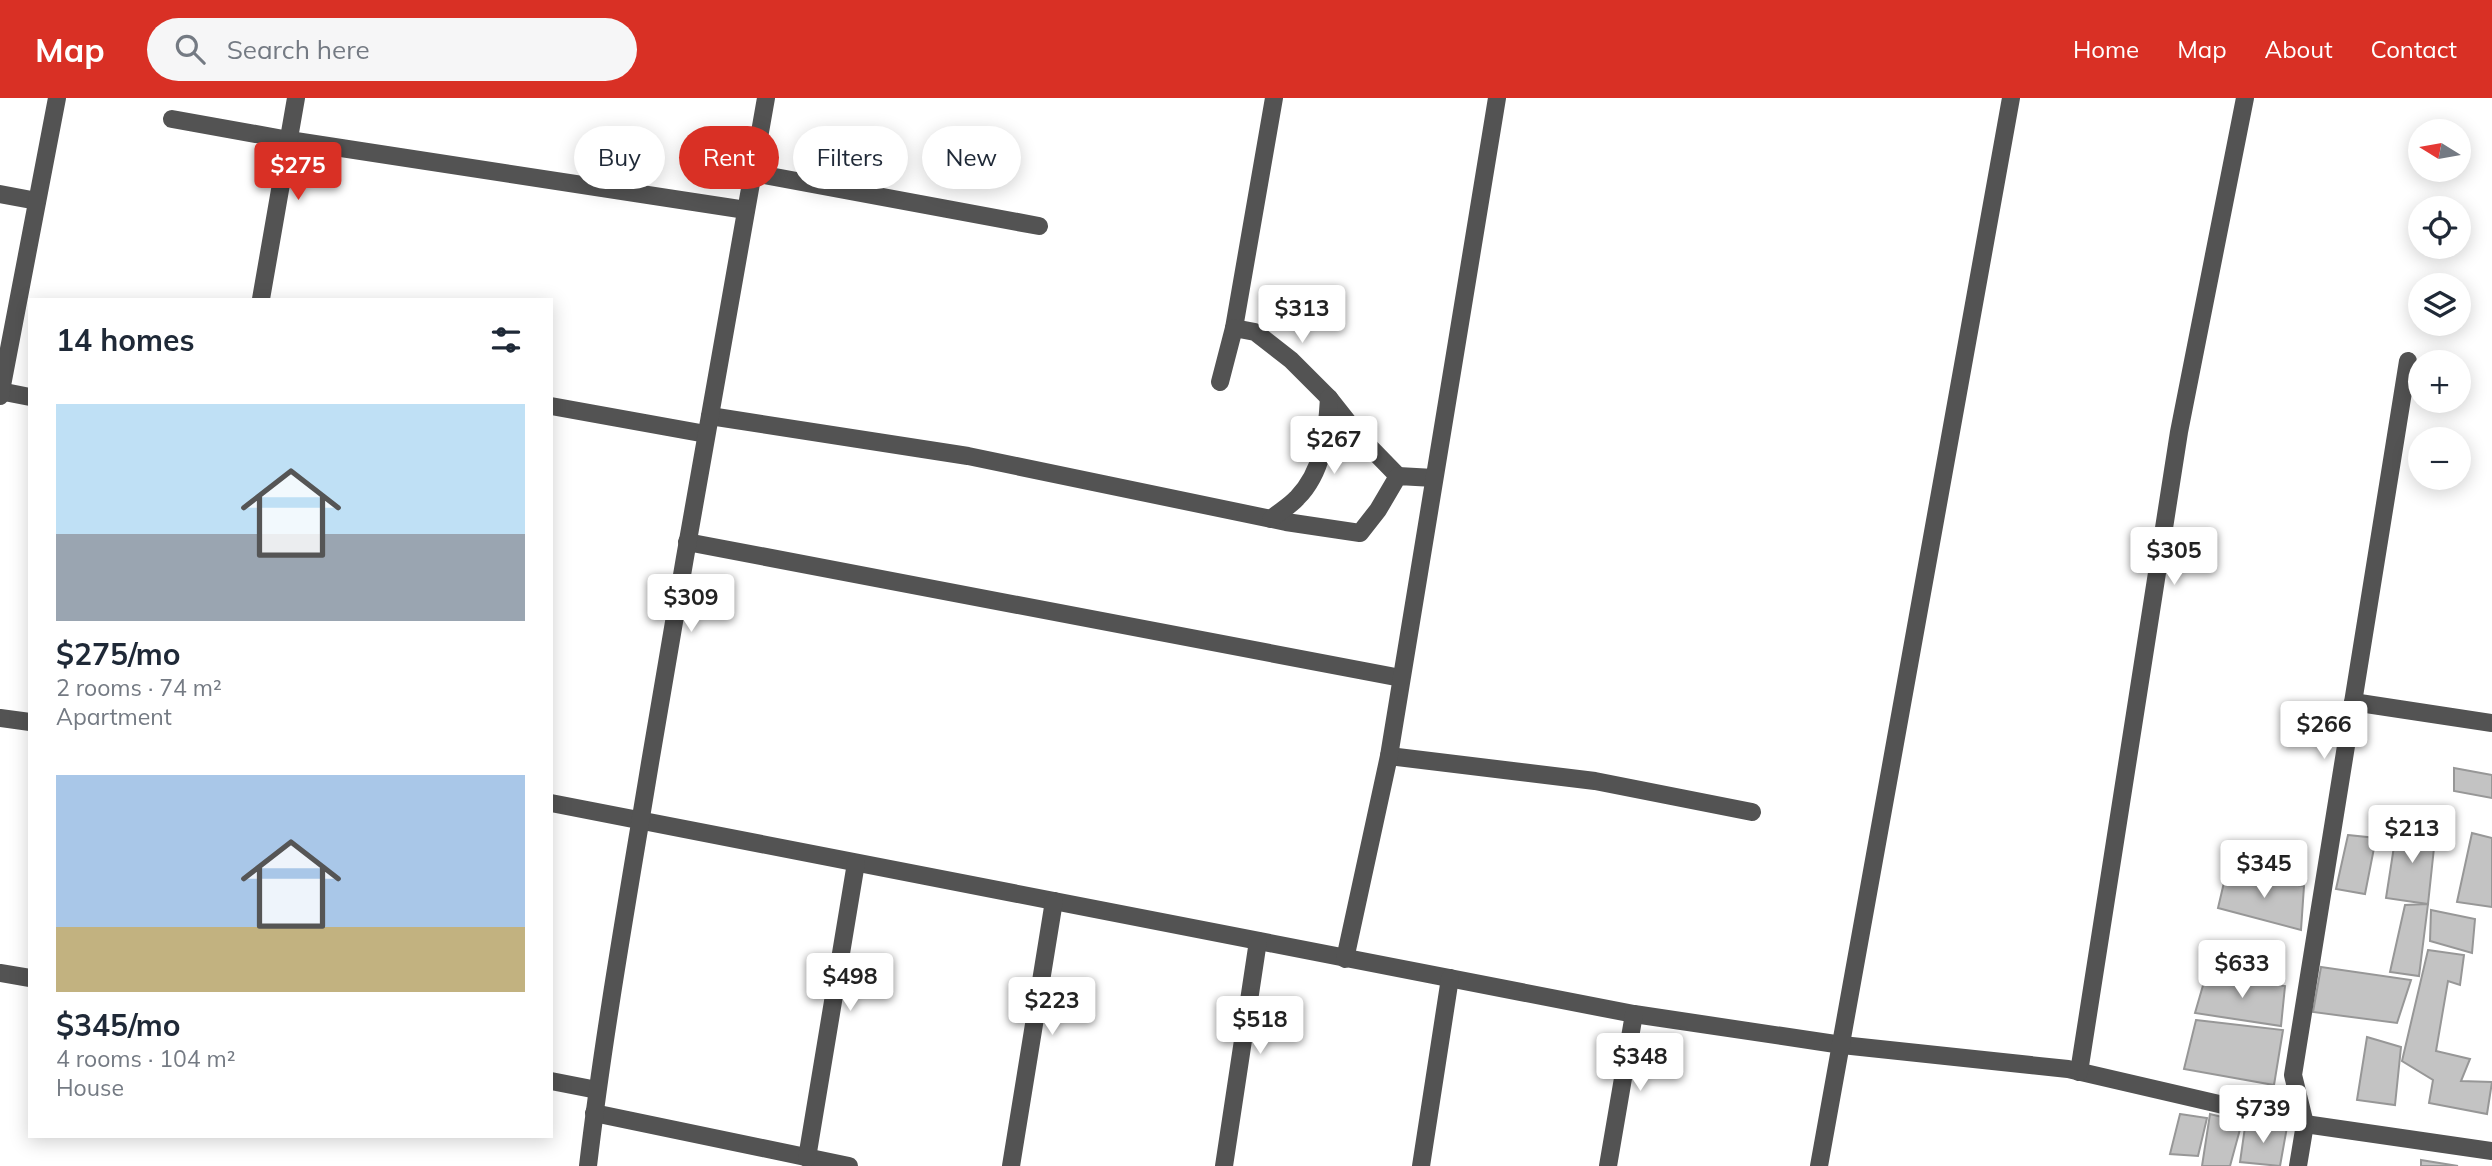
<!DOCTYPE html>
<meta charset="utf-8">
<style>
body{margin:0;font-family:Mulish,sans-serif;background:#f6f6f7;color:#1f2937;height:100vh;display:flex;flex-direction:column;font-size:26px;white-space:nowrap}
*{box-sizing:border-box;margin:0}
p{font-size:23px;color:#747a83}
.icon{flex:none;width:38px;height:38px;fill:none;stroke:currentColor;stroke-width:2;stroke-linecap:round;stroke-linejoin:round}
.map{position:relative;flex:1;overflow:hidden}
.sheet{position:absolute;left:28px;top:200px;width:525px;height:840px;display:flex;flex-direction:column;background:#fff;border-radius:0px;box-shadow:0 4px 18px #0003}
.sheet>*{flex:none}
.guide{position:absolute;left:574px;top:28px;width:665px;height:63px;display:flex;gap:14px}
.needle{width:46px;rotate:281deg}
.buttons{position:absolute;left:2408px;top:21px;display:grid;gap:14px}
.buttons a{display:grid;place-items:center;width:63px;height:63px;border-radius:50%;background:#fff;box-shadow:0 4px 18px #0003;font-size:35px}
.price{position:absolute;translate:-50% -60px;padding:0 16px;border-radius:7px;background:#fff;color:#222;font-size:23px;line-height:46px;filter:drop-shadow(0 2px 4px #0008)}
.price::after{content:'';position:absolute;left:50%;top:42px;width:21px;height:16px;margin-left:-10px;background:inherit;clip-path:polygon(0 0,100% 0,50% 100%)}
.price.selected{background:#d93025;color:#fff}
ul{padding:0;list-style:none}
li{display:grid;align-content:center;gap:14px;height:371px;padding:0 28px}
li span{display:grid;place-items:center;height:217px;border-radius:0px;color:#555}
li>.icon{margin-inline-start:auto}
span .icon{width:126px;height:126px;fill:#fffc;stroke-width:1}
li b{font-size:30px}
h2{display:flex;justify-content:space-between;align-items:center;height:84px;padding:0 28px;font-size:30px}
.chip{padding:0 24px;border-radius:32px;background:#fff;box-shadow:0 4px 18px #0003;font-size:24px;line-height:63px}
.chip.selected{background:#d93025;color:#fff}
header{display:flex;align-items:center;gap:42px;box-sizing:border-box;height:98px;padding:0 35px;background:#d93025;color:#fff}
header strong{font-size:33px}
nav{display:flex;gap:38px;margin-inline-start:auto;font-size:24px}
.search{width:490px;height:63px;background:#f6f6f7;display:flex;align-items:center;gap:18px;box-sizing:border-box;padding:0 24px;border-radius:38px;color:#747a83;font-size:26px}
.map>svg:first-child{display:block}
.building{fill:#c3c3c3;stroke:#979797;stroke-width:2}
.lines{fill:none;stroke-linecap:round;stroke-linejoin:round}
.minor{stroke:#535353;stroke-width:18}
</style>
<header>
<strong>Map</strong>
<div class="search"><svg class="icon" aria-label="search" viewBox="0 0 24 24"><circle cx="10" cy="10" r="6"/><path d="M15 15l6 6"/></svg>Search here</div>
<nav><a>Home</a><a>Map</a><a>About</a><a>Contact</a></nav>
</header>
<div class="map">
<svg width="2492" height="1068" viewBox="0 0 2492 1068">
<rect width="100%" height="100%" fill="#fff"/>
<g class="building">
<path d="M2454 670 2492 677V700L2454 693Z"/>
<path d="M2397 729 2436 731 2428 806 2386 800Z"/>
<path d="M2472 735 2492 740V809L2457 804Z"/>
<path d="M2348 737 2376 740 2365 796 2336 791Z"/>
<path d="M2226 776 2304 788 2301 832 2218 810Z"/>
<path d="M2428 806 2419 878 2390 874 2405 807Z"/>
<path d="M2431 812 2475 821 2472 855 2430 843Z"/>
<path d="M2428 852 2464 857 2460 887 2448 883 2436 953 2470 961 2461 983 2492 984 2487 1016 2429 1005 2433 982 2402 963Z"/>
<path d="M2321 869 2411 882 2397 925 2313 914Z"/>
<path d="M2206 877 2285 888 2281 928 2195 915Z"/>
<path d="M2196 922 2283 932 2274 987 2184 971Z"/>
<path d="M2367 939 2401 949 2395 1007 2357 1002Z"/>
<path d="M2180 1016 2207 1020 2198 1058 2170 1056Z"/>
<path d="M2210 1016 2242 1024 2230 1068H2202Z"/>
<path d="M2245 1029H2287L2280 1068 2240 1064Z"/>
<path d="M2421 1062 2458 1068H2421Z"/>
</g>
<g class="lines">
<g class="minor">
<path d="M172 21 289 42 746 112"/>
<path d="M753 75 1039 128"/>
<path d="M0 96 37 103"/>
<path d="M261 201 296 0"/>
<path d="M1234 230 1274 0"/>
<path d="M1220 284 1234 230 1255 234 1291 262 1329 300 1359 338 1398 378"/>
<path d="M0 293 30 299"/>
<path d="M0 298 57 0"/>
<path d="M551 308 706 336"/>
<path d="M710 318 968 358 1286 424 1360 435 1378 412 1398 378 1434 380"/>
<path d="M1271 421C1279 414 1290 408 1297 400 1323 374 1327 335 1329 300"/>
<path d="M687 444 1401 580"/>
<path d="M2353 604 2492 625"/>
<path d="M0 620 30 624"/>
<path d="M1389 658 1595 683 1752 714"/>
<path d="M551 705 1634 916 1842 947 2068 971 2305 1026 2492 1053"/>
<path d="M1345 861 1389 658 1497 0"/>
<path d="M0 875 30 880"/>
<path d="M2079 974 2179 334 2245 0"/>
<path d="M551 983 597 992"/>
<path d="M594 1015 849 1068"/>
<path d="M807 1060 856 765"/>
<path d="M588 1068C604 933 628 799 650 665 687 443 727 221 766 0"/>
<path d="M1011 1068 1054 803"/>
<path d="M1224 1068 1258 843"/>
<path d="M1421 1068 1450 880"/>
<path d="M1608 1068 1634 916"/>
<path d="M1819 1068 2011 0"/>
<path d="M2298 1068 2305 1026 2293 977 2408 263"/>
</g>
</g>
</svg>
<div class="buttons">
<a><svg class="needle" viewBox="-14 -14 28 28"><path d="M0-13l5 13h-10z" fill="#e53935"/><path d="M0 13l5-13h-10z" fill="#747a83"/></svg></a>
<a><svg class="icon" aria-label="locate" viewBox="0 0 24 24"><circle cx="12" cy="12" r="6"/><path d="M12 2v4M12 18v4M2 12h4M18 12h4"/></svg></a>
<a><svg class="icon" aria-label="layers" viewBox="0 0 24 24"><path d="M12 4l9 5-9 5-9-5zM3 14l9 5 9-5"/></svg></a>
<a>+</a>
<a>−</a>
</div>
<b class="price selected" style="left:298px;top:104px">$275</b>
<b class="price" style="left:1302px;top:247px">$313</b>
<b class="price" style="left:1334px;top:378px">$267</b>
<b class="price" style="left:2174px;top:489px">$305</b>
<b class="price" style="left:691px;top:536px">$309</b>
<b class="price" style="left:2324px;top:663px">$266</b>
<b class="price" style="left:2412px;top:767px">$213</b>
<b class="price" style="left:2264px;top:802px">$345</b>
<b class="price" style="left:2242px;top:902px">$633</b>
<b class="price" style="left:850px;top:915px">$498</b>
<b class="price" style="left:1052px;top:939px">$223</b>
<b class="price" style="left:1260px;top:958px">$518</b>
<b class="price" style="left:1640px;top:995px">$348</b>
<b class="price" style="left:2263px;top:1047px">$739</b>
<div class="guide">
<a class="chip">Buy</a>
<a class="chip selected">Rent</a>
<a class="chip">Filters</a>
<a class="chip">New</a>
</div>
<section class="sheet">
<h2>14 homes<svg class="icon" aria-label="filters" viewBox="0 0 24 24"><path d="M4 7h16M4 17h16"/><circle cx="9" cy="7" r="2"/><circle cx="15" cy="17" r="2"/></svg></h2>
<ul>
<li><span style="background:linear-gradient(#bfe0f5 60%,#9aa5b1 0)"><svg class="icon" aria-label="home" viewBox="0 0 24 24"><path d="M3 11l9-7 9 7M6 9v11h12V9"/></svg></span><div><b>$275/mo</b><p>2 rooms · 74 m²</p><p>Apartment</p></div></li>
<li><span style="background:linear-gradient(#a9c7e8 70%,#c2b280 0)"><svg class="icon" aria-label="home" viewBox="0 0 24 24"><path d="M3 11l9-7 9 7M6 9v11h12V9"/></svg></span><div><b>$345/mo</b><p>4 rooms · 104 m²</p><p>House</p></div></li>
</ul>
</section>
</div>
